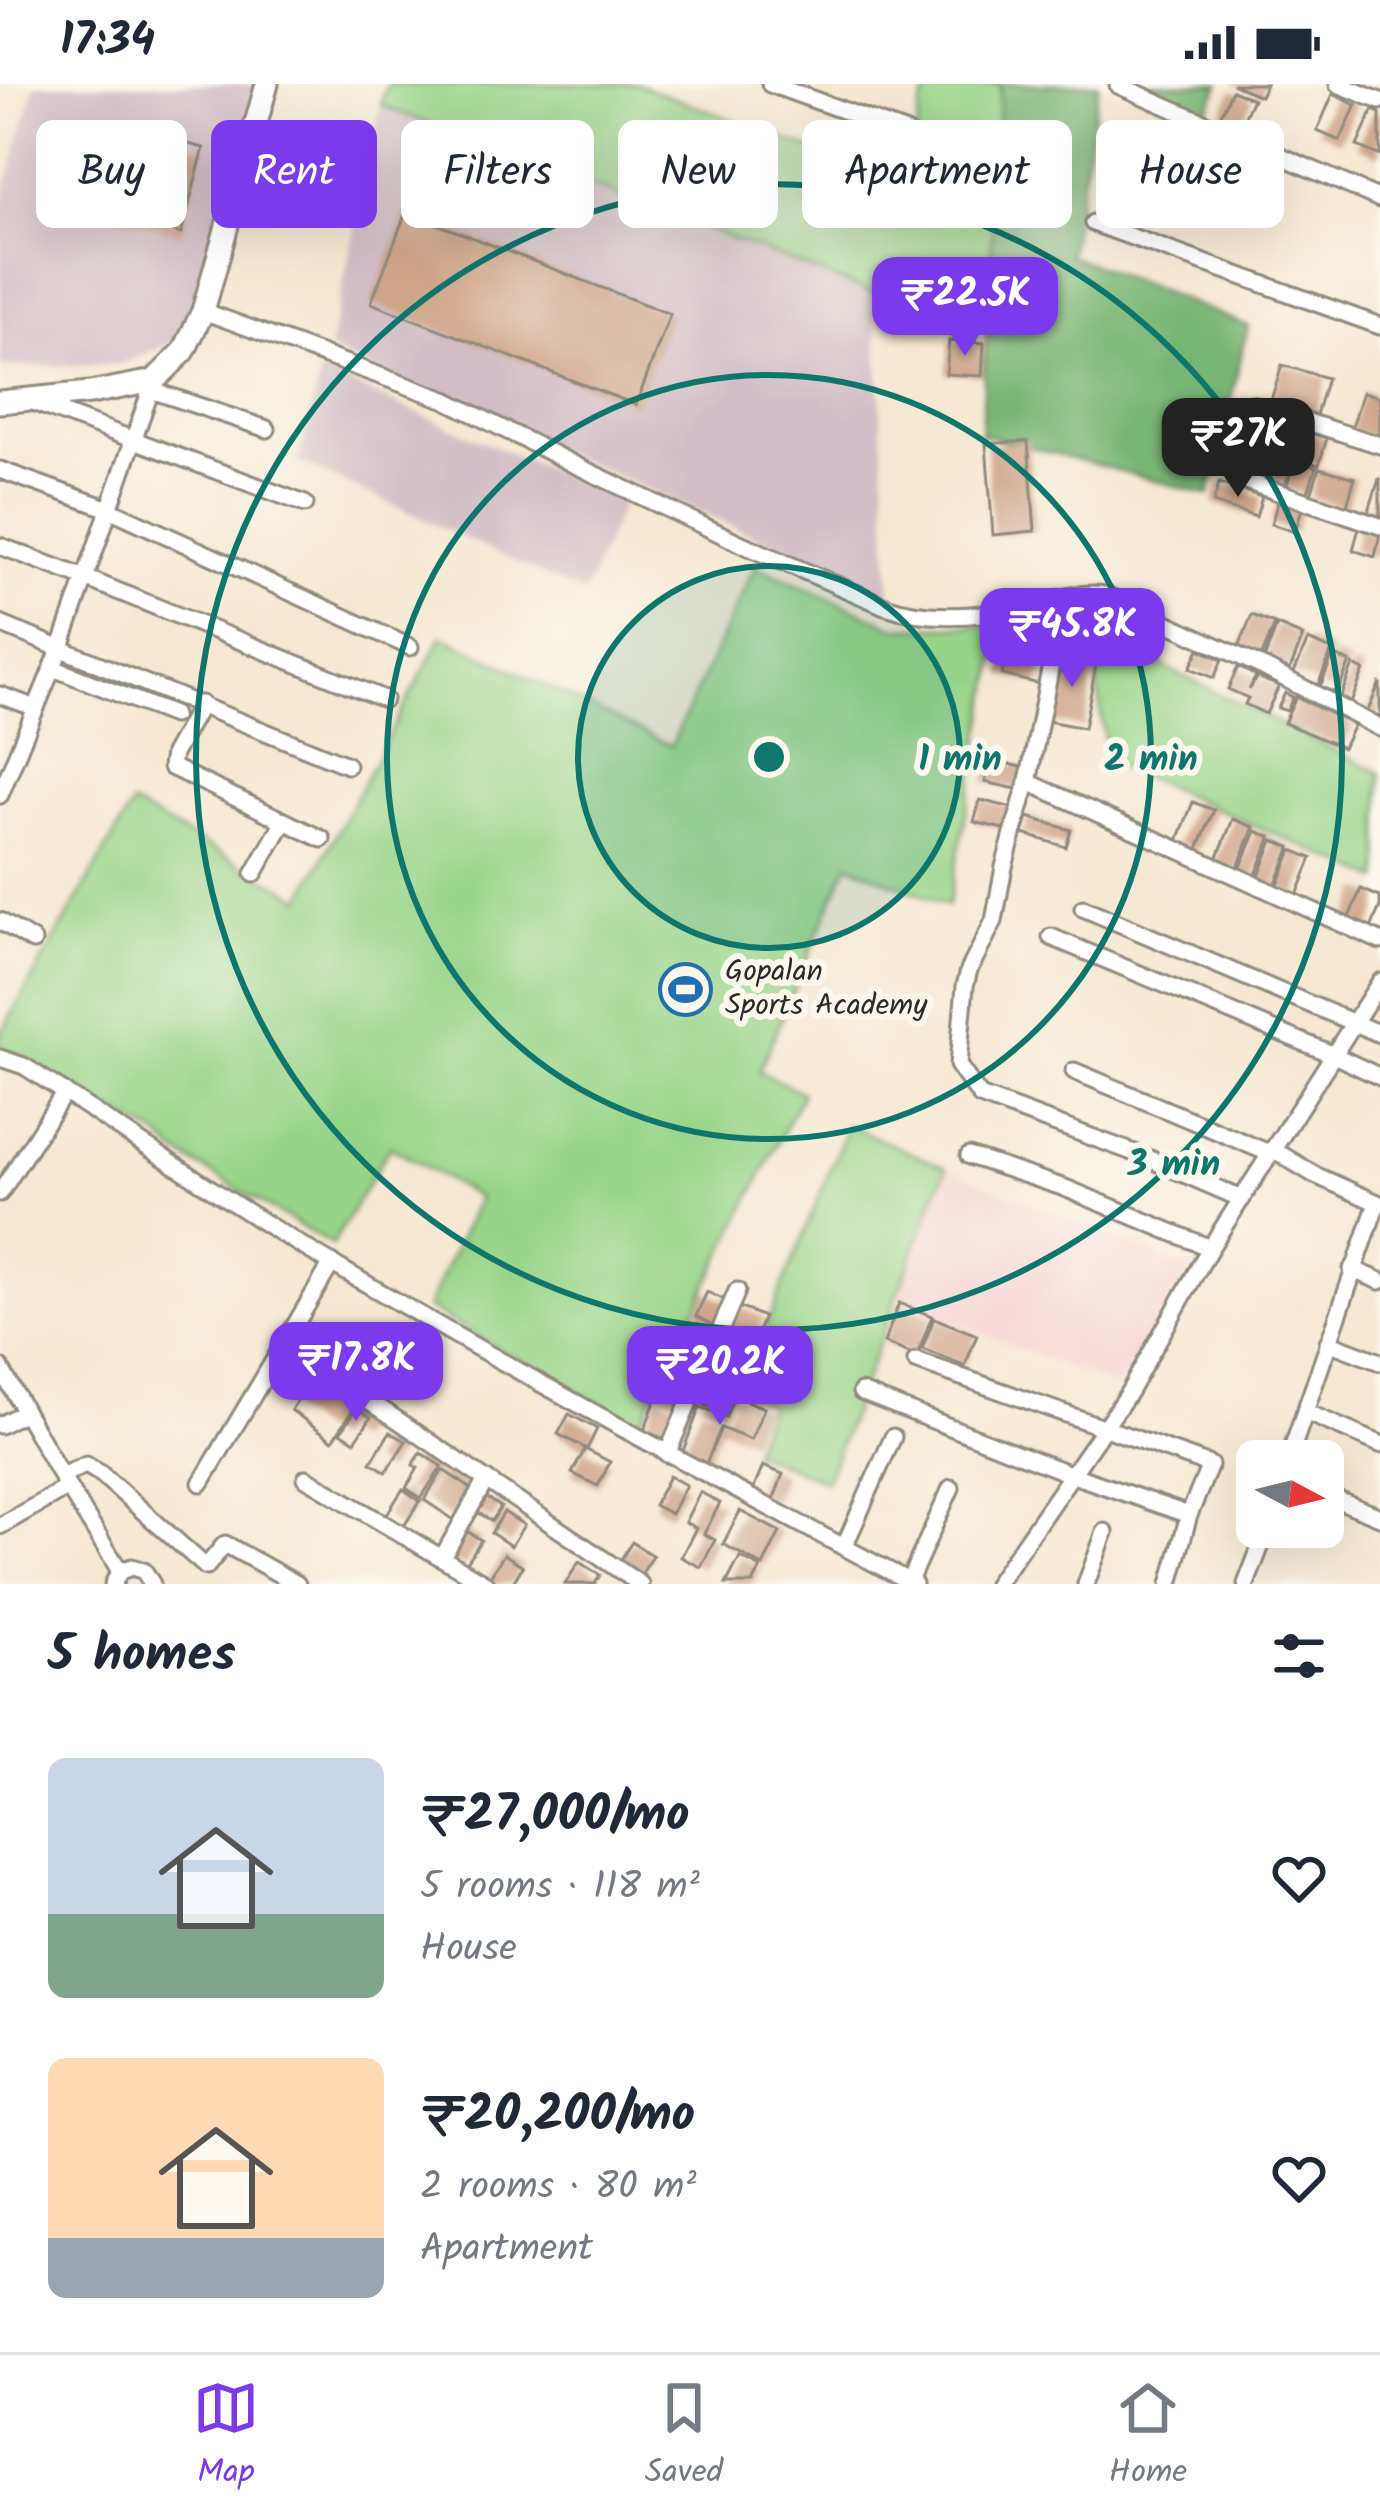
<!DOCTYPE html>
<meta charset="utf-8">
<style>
body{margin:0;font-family:Kalam,sans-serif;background:#f2f2f3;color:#1f2937;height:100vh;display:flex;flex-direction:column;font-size:45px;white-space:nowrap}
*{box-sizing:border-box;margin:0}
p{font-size:39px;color:#747a83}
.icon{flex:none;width:66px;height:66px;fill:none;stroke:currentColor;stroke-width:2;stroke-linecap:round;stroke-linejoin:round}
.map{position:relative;height:1500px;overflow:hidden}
.panel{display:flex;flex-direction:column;background:#fff;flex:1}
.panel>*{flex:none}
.guide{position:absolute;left:36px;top:36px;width:1308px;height:108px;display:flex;gap:24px}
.needle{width:78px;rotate:97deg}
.fabs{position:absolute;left:1236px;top:1356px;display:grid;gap:24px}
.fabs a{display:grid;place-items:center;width:108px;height:108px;border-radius:18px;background:#fff;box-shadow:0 12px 48px #0002;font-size:60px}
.price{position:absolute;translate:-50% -102px;padding:0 27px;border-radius:24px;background:#7c3aed;color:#fff;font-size:39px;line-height:78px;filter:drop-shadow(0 3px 6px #0008)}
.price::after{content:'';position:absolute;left:50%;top:72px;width:36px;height:27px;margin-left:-18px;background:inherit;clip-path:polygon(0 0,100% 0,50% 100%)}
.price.on{background:#222;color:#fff}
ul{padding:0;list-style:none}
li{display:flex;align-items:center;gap:36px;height:300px;padding:0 48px}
li span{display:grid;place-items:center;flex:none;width:336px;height:240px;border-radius:18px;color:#555}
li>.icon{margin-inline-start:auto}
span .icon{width:144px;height:144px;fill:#fffc;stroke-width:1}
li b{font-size:51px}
h2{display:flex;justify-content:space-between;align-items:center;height:144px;padding:0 48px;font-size:51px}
.pill{padding:0 42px;border-radius:18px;background:#fff;box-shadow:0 12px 48px #0002;font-size:42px;line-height:108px}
.pill.on{background:#7c3aed;color:#fff}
.status{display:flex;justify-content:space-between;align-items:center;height:84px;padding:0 60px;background:#fff;direction:ltr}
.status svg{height:33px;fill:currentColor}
.dock{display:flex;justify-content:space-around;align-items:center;height:168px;border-top:3px solid #e0e1e3;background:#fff;font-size:33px;color:#747a83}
.dock a{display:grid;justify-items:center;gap:6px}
.dock .on{color:#7c3aed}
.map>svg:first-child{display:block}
.built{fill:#f7cfd1}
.industrial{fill:#d2bdc6}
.green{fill:#97d488;stroke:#61805a;stroke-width:3}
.forest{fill:#79b674;stroke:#527050;stroke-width:3}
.building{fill:#cfa489}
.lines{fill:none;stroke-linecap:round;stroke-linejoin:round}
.street-casing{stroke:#908a7e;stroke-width:21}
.secondary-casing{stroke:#908a7e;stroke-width:27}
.street{stroke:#fff;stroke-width:15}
.secondary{stroke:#fff;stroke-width:21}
.ring{fill:none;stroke:#0f766e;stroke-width:6}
.labels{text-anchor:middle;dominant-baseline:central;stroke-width:12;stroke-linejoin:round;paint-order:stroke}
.poi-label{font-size:30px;fill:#2b2b2b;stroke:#fbf7ec;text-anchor:start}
.centre{fill:#0f766e;stroke:#fbf7ec;stroke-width:6}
.ring-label{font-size:36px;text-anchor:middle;font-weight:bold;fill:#0f766e;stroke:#fbf7ec;stroke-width:12;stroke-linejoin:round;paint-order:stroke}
</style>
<div class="status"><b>17:34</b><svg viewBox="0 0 49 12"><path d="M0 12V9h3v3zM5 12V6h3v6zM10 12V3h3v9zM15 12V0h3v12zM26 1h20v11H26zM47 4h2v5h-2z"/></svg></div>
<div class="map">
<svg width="1380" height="1500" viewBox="0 0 1380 1500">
<rect width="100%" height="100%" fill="#fbf7ec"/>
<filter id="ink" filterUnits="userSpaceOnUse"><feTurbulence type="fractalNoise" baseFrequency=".00833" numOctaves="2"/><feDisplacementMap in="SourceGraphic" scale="24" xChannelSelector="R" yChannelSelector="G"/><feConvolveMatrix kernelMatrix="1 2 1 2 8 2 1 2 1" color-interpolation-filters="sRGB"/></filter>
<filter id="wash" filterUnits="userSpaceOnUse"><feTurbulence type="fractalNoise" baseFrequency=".004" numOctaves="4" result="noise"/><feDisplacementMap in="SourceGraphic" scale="48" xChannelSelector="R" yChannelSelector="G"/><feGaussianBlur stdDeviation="2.7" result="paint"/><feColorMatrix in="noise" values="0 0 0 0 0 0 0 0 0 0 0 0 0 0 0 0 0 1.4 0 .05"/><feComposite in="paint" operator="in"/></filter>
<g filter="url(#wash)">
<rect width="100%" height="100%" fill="#f6e8d2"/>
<path class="built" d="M946 1084 1191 1185 1117 1303 897 1215Z"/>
<g class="industrial">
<path d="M35 0H257L185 253 121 280 0 283V126Z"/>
<path d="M381 21 875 210 891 512 329 266Z"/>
<path d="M321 287 623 418 584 510 298 377Z"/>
</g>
<g class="green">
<path d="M387 0H637L910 102 920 24 930 0H1000L988 242 875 210 381 21Z"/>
<path d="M755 482 898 544 1003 541 948 822 848 780 759 987 802 1009 638 1342 427 1224 478 1114 390 1062 332 1161 174 1067 160 1053 0 963V951L132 721 302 814 442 552 671 662Z"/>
<path d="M1091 547 1380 689V796L1107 677Z"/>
<path d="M848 1041 946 1084 826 1397 752 1368 769 1320 740 1308Z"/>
</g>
<g class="forest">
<path d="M1000 0H1099L1069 171 1248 242 1209 411 981 350Z"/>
<path d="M1135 0H1220L1205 31Z"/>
</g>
<g id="blocks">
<g class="building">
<path d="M1232 0H1266L1260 12Z"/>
<path d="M1232 6 1253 15 1240 43 1220 33Z"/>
<path d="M1333 10 1356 21 1340 57 1317 47Z"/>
<path d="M1373 26 1380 29V72L1357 62Z"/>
<path d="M133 45 204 64 181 150 110 130Z"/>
<path d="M406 128 670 230 636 321 371 219Z"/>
<path d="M949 257 984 259 982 292 946 290Z"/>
<path d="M1282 281 1327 294 1315 334 1270 319Z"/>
<path d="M1363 308 1380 313V356L1351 346Z"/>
<path d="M1303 347 1327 354 1319 381 1295 374Z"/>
<path d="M1028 357 1035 447 993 451 986 360Z"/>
<path d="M1271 367 1294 374 1285 401 1262 394Z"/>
<path d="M1295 377 1316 383 1307 411 1286 404Z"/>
<path d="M1319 384 1355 394 1346 424 1310 413Z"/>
<path d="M1379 395H1380V437L1367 433Z"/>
<path d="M1219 399 1262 413 1256 433 1213 419Z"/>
<path d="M1278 417 1302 424 1295 448 1271 440Z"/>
<path d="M1359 444 1380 450 1375 473 1353 466Z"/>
<path d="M1121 529 1157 545 1148 564 1112 548Z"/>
<path d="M1252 531 1275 540 1261 574 1238 565Z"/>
<path d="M1277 541 1303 552 1290 586 1264 575Z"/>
<path d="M1308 556 1332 566 1318 601 1293 591Z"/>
<path d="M1199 565 1222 576 1214 594 1190 584Z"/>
<path d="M1061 569 1097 576 1084 644 1048 637Z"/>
<path d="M1007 571 1044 580 1039 600 1002 591Z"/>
<path d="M1333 571 1350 578 1337 609 1320 603Z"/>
<path d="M1353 581 1364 586 1351 619 1340 614Z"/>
<path d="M1238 583 1256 592 1249 606 1257 593 1279 602 1266 630 1245 620 1248 614 1228 605Z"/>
<path d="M1380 598V634L1367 629Z"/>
<path d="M1285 609 1293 613 1287 627 1278 624Z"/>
<path d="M1296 613 1354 641 1343 664 1284 639Z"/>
<path d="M990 676 1026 684 1021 706 985 698Z"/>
<path d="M980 716 1013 724 1007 746 974 738Z"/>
<path d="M1193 718 1214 726 1197 767 1177 759Z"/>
<path d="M1028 733 1071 746 1066 763 1023 750Z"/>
<path d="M1233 735 1254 743 1236 788 1215 780Z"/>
<path d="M1256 747 1271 753 1254 796 1238 790Z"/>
<path d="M1273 756 1291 763 1274 804 1257 797Z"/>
<path d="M1292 766 1312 774 1297 811 1277 803Z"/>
<path d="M1361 805 1380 813V822L1370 847 1347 838Z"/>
<path d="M707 1208 729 1218 717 1243 696 1232Z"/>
<path d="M899 1219 932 1232 917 1272 884 1259Z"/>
<path d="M739 1223 764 1233 743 1284 722 1276 727 1262 723 1261Z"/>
<path d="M934 1234 977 1251 965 1282 922 1265Z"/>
<path d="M682 1256 706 1265 684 1318 658 1308Z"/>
<path d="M716 1278 741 1288 724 1329 700 1319Z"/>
<path d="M312 1293 356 1321 333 1356 291 1326Z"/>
<path d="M657 1312 681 1321 667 1356 644 1347Z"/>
<path d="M734 1312 764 1324 751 1356 721 1344 705 1382 681 1372 700 1323 726 1333Z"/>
<path d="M357 1324 371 1333 355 1357 341 1348Z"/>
<path d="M569 1330 597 1345 587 1365 558 1350Z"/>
<path d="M390 1348 406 1357 386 1388 371 1378Z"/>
<path d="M585 1365 610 1378 598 1402 572 1389Z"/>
<path d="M421 1369 442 1382 421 1414 406 1404 418 1384 413 1381Z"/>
<path d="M763 1382 783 1390 773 1417 752 1409Z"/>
<path d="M443 1386 476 1408 457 1438 424 1416Z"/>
<path d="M669 1392 686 1401 671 1430 654 1421Z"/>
<path d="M403 1405 420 1417 402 1445 385 1433Z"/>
<path d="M700 1408 720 1419 704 1450 715 1456 701 1483 681 1473 696 1444 685 1438Z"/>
<path d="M483 1411 501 1423 492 1437 474 1426Z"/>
<path d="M740 1427 780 1448 763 1482 723 1460Z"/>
<path d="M504 1428 524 1441 511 1462 491 1449Z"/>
<path d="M462 1444 481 1456 464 1483 445 1472Z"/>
<path d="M632 1458 653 1472 637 1497 616 1483Z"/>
<path d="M504 1470 523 1482 512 1500H492L487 1497Z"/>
<path d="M740 1473 761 1484 753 1500H726Z"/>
<path d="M579 1478 600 1491 595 1500H565Z"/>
</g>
</g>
</g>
<g filter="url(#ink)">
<use href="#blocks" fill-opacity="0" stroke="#908a7e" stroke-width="3"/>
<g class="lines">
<defs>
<g id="street">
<path d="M770 0 909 50"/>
<path d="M1338 0 1380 17"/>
<path d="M1118 1 1380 115"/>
<path d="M1093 139 1380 242"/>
<path d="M203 227 446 316 575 381 744 461 885 522C929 537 978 533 1023 523 1051 517 1077 507 1106 511L1265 584 1380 644"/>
<path d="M151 306 267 345"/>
<path d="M30 317 305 420"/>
<path d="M1251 320 1380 361"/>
<path d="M0 386 109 425 410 563"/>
<path d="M1236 394 1380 442"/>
<path d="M0 462 85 494 384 615"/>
<path d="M1045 518 1055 547 1054 565 1028 698 1380 857"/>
<path d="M0 540 347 681"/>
<path d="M53 584 173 631"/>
<path d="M0 611 36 624"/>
<path d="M201 620 173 670 171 683 322 755"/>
<path d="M1030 688 1004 783 994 837 969 886 965 902 958 981 980 1012 1143 1072 1242 1115"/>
<path d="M0 711 61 563 154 297"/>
<path d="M254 790 284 737"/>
<path d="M1083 824 1380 950"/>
<path d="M0 837 33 857"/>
<path d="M1051 853 1334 971 1380 993"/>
<path d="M0 974 24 982C111 1038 196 1097 284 1151 490 1275 701 1388 914 1500"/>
<path d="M1074 987 1269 1069"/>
<path d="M1272 1065 1315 1091 1380 1120"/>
<path d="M969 1072 1065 1104 1210 1164"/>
<path d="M0 1109 65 1008"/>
<path d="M1352 1185 1380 1197"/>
<path d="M1328 1258 1380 1278"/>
<path d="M309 1276 640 1500"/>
<path d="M916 1277 1210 1381 1189 1431 1170 1500"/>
<path d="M0 1283 61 1392 120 1487"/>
<path d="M861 1308 1070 1390 1189 1431"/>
<path d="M1305 1328 1380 1360"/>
<path d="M0 1341 25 1328"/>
<path d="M667 1370 737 1207"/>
<path d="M1288 1377 1377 1119"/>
<path d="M61 1392 86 1381 101 1390 206 1483 225 1460 297 1500"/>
<path d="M306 1394 486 1500"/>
<path d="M201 1399 332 1179"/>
<path d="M1323 1410 1380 1433"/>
<path d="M0 1442 68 1403"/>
<path d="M844 1463 893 1353"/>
<path d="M442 1474 486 1396"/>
<path d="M909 1497 951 1404"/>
<path d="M113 1500 120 1487 132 1483 144 1487 152 1500"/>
<path d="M996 1500 1129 1308 1210 1164 1380 898"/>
<path d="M1086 1500 1105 1448"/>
<path d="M1246 1500 1268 1443"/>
</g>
<path id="secondary" d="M0 318 90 309 154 297 184 267 203 227 267 0"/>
</defs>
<use href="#street" class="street-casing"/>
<use href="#secondary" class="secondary-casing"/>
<use href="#street" class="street"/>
<use href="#secondary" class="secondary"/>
</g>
</g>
<circle cx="769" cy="673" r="191" fill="#0f766e" fill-opacity=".12"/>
<g class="ring">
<circle cx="769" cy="673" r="191"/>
<circle cx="769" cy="673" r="382"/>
<circle cx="769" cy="673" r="573"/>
</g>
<defs>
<symbol id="stadium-ring" viewBox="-11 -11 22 22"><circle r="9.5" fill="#fbf7ec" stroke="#1f6fb2" stroke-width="1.5"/><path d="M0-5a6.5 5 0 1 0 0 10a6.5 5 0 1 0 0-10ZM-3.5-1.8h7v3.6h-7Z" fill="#1f6fb2"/></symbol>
</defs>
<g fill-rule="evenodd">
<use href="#stadium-ring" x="656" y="876" width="59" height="59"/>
</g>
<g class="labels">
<g class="poi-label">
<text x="725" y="888">Gopalan<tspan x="725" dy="34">Sports Academy</tspan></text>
</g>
</g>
<circle cx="769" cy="673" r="18" class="centre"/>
<g class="ring-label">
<text x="960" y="686">1 min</text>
<text x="1151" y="686">2 min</text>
<text x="1174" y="1091">3 min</text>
</g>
</svg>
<div class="fabs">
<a><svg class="needle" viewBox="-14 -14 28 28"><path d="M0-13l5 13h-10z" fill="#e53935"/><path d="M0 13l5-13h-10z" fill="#747a83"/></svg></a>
</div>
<b class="price" style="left:965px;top:275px">₹22.5K</b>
<b class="price on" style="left:1238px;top:416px">₹27K</b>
<b class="price" style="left:1072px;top:606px">₹45.8K</b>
<b class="price" style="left:356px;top:1340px">₹17.8K</b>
<b class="price" style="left:720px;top:1344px">₹20.2K</b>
<div class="guide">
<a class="pill">Buy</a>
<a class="pill on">Rent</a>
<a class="pill">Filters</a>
<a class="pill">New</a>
<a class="pill">Apartment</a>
<a class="pill">House</a>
</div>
</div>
<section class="panel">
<h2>5 homes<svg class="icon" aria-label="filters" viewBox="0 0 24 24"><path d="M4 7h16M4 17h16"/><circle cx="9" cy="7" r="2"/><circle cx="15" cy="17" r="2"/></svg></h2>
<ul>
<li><span style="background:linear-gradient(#c9d6e8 65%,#7fa58c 0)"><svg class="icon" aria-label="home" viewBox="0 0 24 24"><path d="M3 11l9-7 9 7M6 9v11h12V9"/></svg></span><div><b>₹27,000/mo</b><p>5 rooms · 118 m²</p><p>House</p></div><svg class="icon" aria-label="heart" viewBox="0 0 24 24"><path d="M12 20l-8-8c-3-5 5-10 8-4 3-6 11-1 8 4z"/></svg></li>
<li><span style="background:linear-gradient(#ffd9b3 75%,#9aa5b1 0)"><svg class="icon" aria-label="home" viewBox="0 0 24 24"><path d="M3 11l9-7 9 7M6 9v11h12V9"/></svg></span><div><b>₹20,200/mo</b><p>2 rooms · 80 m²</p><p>Apartment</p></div><svg class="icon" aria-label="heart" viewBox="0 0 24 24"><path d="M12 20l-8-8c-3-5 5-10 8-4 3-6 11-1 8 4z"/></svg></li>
</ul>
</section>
<nav class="dock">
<a class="on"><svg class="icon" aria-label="map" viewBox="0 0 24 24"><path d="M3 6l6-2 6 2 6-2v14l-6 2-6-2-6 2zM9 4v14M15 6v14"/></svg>Map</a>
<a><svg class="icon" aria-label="saved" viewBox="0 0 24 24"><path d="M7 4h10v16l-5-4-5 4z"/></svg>Saved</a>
<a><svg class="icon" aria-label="home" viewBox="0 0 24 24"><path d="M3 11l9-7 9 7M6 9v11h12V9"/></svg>Home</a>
</nav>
